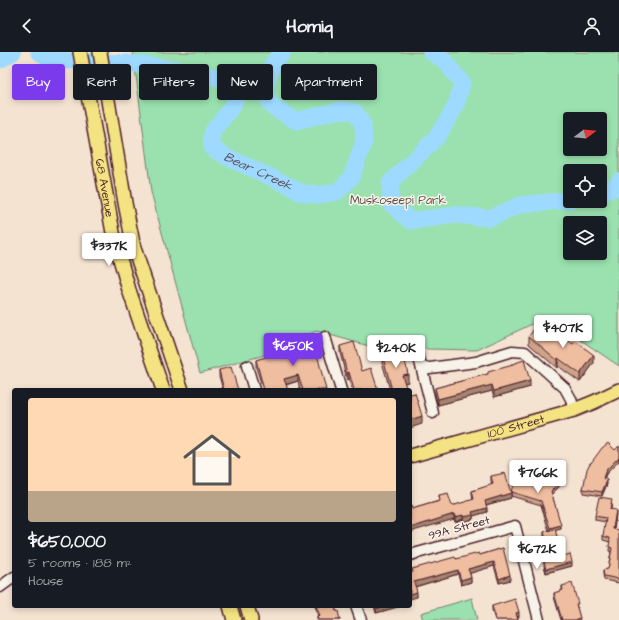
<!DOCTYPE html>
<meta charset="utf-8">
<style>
body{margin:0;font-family:"Architects Daughter",sans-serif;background:#20242c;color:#f1f3f6;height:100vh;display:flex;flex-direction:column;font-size:15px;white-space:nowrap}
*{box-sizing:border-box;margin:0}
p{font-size:13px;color:#9ea1a6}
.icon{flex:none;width:22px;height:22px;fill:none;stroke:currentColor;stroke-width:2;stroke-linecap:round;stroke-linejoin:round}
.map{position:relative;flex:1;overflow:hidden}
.sheet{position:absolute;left:12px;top:336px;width:400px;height:220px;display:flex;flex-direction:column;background:#171b24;border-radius:4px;box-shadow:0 2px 6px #0003}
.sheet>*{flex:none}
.top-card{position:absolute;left:12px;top:12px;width:400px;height:36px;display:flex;gap:8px}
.needle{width:26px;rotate:74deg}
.buttons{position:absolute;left:563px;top:60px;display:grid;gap:8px}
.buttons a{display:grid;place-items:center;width:44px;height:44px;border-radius:4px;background:#171b24;box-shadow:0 2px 6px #0003;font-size:20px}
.price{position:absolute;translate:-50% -34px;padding:0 9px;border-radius:4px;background:#fff;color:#222;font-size:13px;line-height:26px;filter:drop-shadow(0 1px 2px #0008)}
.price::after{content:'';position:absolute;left:50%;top:24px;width:12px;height:9px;margin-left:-6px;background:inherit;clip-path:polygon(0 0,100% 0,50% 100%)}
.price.selected{background:#7c3aed;color:#fff}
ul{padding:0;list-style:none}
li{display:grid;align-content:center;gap:8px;height:212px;padding:0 16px}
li+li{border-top:1px solid #363941}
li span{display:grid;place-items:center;height:124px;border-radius:4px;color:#555}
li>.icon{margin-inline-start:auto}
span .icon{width:72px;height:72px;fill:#fffc;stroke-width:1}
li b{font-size:17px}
.tag{padding:0 14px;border-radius:4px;background:#171b24;box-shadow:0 2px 6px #0003;font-size:14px;line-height:36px}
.tag.selected{background:#7c3aed;color:#fff}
header{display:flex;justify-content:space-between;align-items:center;height:52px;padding:0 16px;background:#171b24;font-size:18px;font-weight:800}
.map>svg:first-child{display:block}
.green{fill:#9ae1af;stroke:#72806d;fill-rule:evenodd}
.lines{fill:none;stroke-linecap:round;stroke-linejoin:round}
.river{stroke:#9edaff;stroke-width:17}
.minor-casing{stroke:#4a1f2b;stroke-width:13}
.major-casing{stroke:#4a1f2b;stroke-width:16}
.minor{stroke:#f7f3e8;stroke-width:10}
.major{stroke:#f4e382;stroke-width:13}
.wall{fill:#cea389;stroke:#4a1f2b}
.shaded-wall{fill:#a7846f;stroke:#4a1f2b}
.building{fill:#efbd9f;stroke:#4a1f2b}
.labels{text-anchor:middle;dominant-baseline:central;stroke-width:3;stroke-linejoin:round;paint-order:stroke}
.street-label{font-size:12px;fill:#4a1f2b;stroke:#f7f3e8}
.park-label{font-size:12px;fill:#5e504c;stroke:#f7f3e8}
.water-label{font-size:13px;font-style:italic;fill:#5f4e60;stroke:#f7f3e8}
</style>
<header><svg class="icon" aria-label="back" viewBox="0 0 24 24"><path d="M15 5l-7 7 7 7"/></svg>Homiq<svg class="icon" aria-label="person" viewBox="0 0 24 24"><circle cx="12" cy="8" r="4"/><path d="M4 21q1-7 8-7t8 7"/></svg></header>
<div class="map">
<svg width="619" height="568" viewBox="0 0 619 568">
<rect width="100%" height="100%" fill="#f5e3d2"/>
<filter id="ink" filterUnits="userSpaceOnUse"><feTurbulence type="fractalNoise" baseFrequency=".025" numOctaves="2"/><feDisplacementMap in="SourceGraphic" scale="8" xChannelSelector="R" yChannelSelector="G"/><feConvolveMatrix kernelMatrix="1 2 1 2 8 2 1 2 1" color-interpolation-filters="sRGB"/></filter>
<g filter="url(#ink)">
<g class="green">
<path d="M133 0H619V314L547 265 477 298 376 296 316 279 268 302 200 321 151 140ZM570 67H600V97H570ZM570 119H600V149H570ZM570 171H600V201H570Z"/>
<path d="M472 546 477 568H423L421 561Z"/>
</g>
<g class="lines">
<g class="river">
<path id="s1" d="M39 0 53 8 126 11 196 20 219 26 233 35 236 46C234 51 231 56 228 60 218 75 209 75 212 96L227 105 290 134 299 140 318 143 337 140 351 126 364 90 363 73 355 60 340 58 296 69 271 54 265 40 268 25 274 10 283 0"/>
<path d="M431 0 444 8 462 31 456 54 437 85 390 131 391 152 411 169 455 163 490 166 520 153 570 148"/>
<path d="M0 8 13 0"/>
<path d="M600 141 614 136 619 129"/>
</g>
<defs>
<g id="minor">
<path d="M325 285 341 338"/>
<path d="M419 306 433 361"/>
<path d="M247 314 254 338"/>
<path d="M422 317 476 310 512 299 525 300 565 336 571 347 574 358"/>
<path d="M410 503 515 474 539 568"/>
<path d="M0 535 14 525"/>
<path d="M356 554 361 568"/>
</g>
<g id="major">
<path id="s2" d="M80 0 114 186 129 238 163 338"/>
<path d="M100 0 125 151 134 196 182 338"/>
<path id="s3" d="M410 404 574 358 594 350 619 338"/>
<path d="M230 554 234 568"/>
<path d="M247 554 251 568"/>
</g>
</defs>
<use href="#minor" class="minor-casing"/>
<use href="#major" class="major-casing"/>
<use href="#minor" class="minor"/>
<use href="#major" class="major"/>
</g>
<g class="wall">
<path d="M529 284 554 285 594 311 580 330 558 314 557 316 529 292Z"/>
<path d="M287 288 326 338H300L298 329 286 333 288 338H263L256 315V308L288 299 287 295Z"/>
<path d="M340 294 362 319 378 338H352L349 328H347L340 301Z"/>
<path d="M382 302 408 330 404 331 407 338H390L382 310Z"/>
<path d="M512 312 530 335 494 345 492 339 438 353 435 342V336L488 322 512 314Z"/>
<path d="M219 318 238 338H223L219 324Z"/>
<path d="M619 394V409L606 422 604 427 607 432 602 444 583 441V437L591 411 615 398Z"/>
<path d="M526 416 522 430 538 435H559L552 442 561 477 555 478 559 496 548 499 544 484V480L549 479 541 453 511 444V440Z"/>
<path d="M491 424 511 446 486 453 487 460 473 464V467L463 470V467L455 470 454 467 435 472 412 457 439 449V444L452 454 473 448 472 443V439L492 433 491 429Z"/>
<path d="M612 451 611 457 616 462 614 477 619 478V531L604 528 603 522V518L608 517 611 500 609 499 610 490 603 488V484L606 470 595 468V464Z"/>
<path d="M503 496 510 528 499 531 494 514 470 521 471 530 461 533 458 522 415 535 417 545 412 520V517L456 507 480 503Z"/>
<path d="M544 510 572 514 546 521 544 514Z"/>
<path d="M562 534 578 556H577L580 568H561L554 545V541L562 539Z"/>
<path d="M315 554H335L336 559 340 568H317V565H318Z"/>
<path d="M374 554H401L376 561Z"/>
<path d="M492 554 519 565H517L518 568H495L492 559Z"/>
</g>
<g class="shaded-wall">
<path d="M594 303V311L580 330V322Z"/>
<path d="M558 306V314L557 316V308Z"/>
<path d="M349 320V328H347V321Z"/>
<path d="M408 322V330L402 331V323Z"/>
<path d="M298 323V329L284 333V327Z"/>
<path d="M530 329V335L494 345V339Z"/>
<path d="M492 333V339L438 353V347Z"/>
<path d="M422 364V372L410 376V368Z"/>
<path d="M619 405V409L606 422 603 430V426L606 418Z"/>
<path d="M526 412V416L522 433V429Z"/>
<path d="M607 428V432L602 444V440Z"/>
<path d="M559 431V435L551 443V439Z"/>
<path d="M511 441V446L485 453V449Z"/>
<path d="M487 456V460L473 464V467L463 470V465L472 460Z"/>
<path d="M616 458V462L613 481V477Z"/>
<path d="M454 462V467L410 480V476Z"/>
<path d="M463 463V467L455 470V465Z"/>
<path d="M561 473V477L550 480V476Z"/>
<path d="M559 492V496L548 499V495Z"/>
<path d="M494 510V514L468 522V517Z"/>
<path d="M572 510V514L546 521V517Z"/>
<path d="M458 518V522L414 535V530Z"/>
<path d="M510 523V528L499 531V527Z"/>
<path d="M471 525V530L461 533V528Z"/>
<path d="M417 540V545L410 547V542Z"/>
<path d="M385 554H401L376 561V557Z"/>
<path d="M519 560V565H516V561Z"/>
</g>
<g class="building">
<path d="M537 273 554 285 557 280 573 292 575 289 594 303 580 322 558 306 557 308 529 284Z"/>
<path d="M309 282 310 287H312L318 306 326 338H303L298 323 284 327 288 338H264L256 308 290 298 287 288Z"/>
<path d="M354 290 362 319 371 316 378 338H354L349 320 347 321 340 294Z"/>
<path d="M402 296 408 322 402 323 407 338H392L382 302Z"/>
<path d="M524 308 530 329 494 339 492 333 438 347 435 336 488 322V320L513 313 512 312Z"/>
<path d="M231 315 238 338H224L219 318Z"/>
<path d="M415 341 422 364 410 368V342Z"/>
<path d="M608 391 615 398 619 394V405L606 418 603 426 607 428 602 440 583 437 587 417 590 411H591L602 396Z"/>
<path d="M519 410 526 412 522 429 538 435 550 423 559 431 551 439 561 473 550 476 541 449 511 440Z"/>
<path d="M505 421 511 441 485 449 487 456 472 460 473 463 463 465V463L455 465 454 462 410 476V453H411L412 457 429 452 440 449 439 444 448 442 452 454 474 447 472 439 493 432 491 424Z"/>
<path d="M599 445 612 447 610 457 616 458 613 477 619 478V527L604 524 603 518 608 517 612 496 609 495 610 486 603 484 606 466 595 464Z"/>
<path d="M555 477 559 492 548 495 544 480Z"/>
<path d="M503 496 510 523 499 527 494 510 468 517 471 525 461 528 458 518 414 530 417 540 410 542V521L413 520 412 517 455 505 456 507 479 501 480 503Z"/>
<path d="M570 502 572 510 546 517 544 510Z"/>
<path d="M572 531 578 552H576L580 566 576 567V568H562L554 541 563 538 562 534Z"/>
<path d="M515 547 519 560 516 561 518 568H496L492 554Z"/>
<path d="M316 554H335L336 559H338L340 568H318L317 565 320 564Z"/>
<path d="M375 554H385L376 557Z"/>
</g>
</g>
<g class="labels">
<g class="street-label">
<text stroke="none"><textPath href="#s2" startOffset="138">68 Avenue</textPath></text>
<text stroke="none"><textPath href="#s3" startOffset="110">100 Street</textPath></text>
<text transform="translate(459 476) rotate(-15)">99A Street</text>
</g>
<g class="park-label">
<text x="398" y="148">Muskoseepi Park</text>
</g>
<g class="water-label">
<text stroke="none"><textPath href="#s1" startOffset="321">Bear Creek</textPath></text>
</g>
</g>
</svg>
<div class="buttons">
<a><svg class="needle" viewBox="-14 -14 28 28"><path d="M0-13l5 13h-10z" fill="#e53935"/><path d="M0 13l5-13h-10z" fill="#9ea1a6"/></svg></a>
<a><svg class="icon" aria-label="locate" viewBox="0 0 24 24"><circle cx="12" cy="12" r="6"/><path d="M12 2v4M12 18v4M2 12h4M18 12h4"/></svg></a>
<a><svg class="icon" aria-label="layers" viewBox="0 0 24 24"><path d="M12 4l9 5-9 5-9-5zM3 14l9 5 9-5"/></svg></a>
</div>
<b class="price" style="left:109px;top:215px">$337K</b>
<b class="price" style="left:563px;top:297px">$407K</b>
<b class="price selected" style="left:293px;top:315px">$650K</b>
<b class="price" style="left:396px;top:317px">$240K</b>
<b class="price" style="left:538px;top:442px">$766K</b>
<b class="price" style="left:537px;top:518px">$672K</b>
<div class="top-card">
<a class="tag selected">Buy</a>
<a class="tag">Rent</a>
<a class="tag">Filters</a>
<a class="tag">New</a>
<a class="tag">Apartment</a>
</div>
<section class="sheet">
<ul>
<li><span style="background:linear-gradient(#ffd9b3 75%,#b9a48a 0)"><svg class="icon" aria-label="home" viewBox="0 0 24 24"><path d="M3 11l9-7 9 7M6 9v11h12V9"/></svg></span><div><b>$650,000</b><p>5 rooms · 188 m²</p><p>House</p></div></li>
</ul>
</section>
</div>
